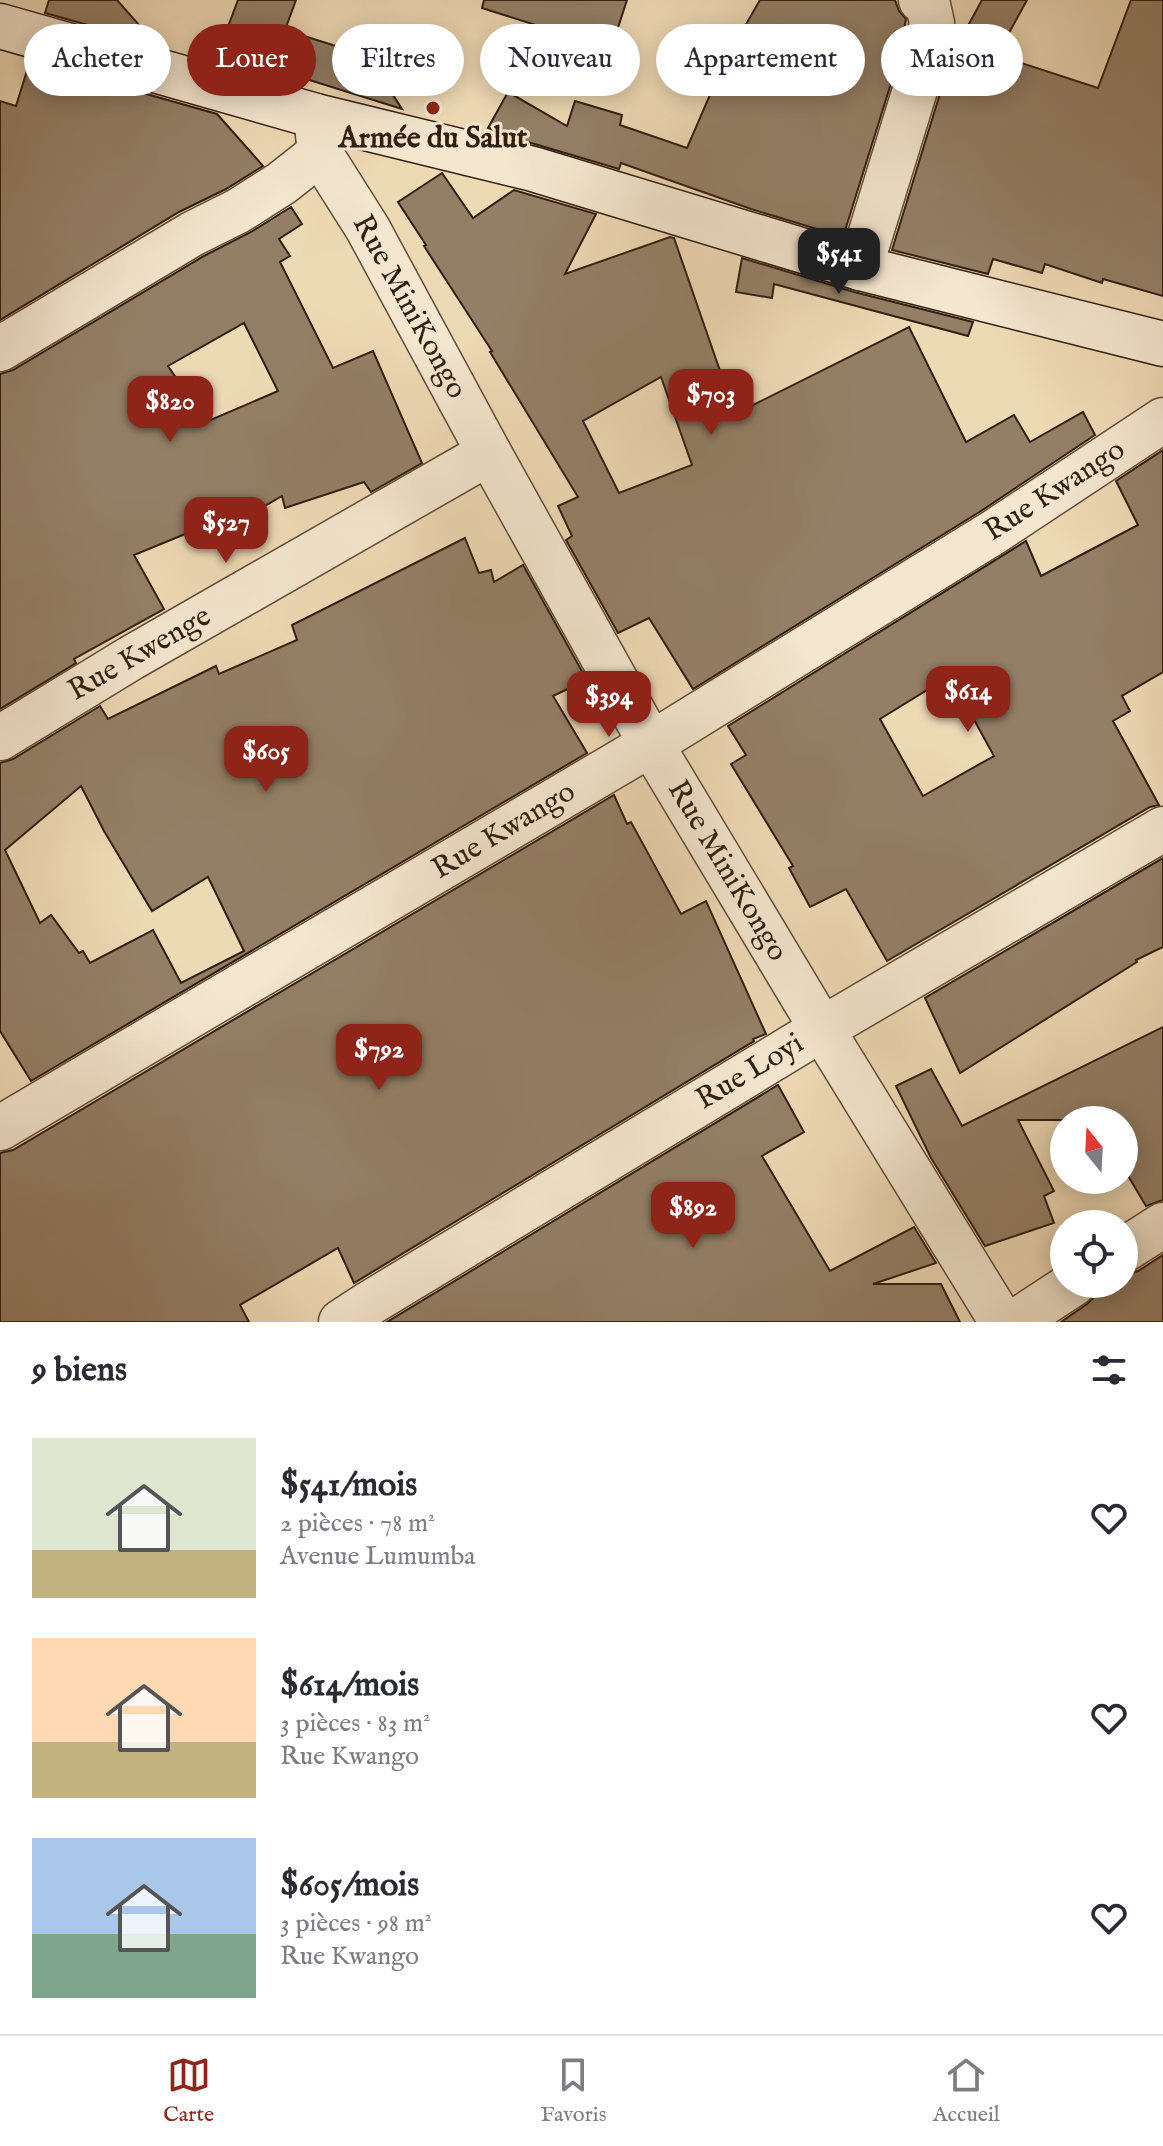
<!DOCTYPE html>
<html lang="fr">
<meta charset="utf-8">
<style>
body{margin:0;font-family:"IM FELL English",serif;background:#f7f7f7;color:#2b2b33;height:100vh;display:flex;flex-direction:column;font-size:30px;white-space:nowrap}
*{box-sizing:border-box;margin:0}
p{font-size:26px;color:#7c7c81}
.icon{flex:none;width:44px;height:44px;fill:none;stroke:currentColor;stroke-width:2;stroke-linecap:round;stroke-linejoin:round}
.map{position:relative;height:1322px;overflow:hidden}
.panel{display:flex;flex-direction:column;background:#fff;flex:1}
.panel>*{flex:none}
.banner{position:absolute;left:24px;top:24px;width:1116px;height:72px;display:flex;gap:16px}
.needle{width:52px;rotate:342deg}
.fabs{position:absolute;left:1050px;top:1106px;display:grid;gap:16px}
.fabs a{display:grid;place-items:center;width:88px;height:88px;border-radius:50%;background:#fff;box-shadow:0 4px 20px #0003;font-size:40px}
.price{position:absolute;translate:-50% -68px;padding:0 18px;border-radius:16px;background:#8f2418;color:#fff;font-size:26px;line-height:52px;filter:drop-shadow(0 2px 4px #0008)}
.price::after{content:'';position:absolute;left:50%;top:48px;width:24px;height:18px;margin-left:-12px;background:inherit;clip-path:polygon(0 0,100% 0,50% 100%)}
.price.active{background:#222;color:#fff}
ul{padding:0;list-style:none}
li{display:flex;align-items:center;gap:24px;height:200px;padding:0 32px}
li span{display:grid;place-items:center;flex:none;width:224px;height:160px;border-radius:0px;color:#555}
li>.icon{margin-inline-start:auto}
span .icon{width:96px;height:96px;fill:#fffc;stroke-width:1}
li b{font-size:34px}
h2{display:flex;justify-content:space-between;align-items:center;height:96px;padding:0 32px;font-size:34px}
.tag{padding:0 28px;border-radius:36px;background:#fff;box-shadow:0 4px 20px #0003;font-size:28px;line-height:72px}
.tag.active{background:#8f2418;color:#fff}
.tabs{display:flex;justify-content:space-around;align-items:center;height:112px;border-top:2px solid #e1e1e2;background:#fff;font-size:22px;color:#7c7c81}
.tabs a{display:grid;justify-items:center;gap:4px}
.tabs .active{color:#8f2418}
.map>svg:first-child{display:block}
.building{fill:#947f66;stroke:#321e11;stroke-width:2;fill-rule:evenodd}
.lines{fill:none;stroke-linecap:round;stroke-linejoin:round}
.street-casing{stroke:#614d3a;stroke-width:47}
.secondary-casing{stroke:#321e11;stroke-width:47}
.street{stroke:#f4e6cf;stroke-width:44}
.secondary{stroke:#f4e6cf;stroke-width:44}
.poi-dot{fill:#8f2418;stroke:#f4e6cf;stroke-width:3}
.labels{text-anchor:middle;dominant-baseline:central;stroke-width:6;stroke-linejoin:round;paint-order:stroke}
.poi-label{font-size:30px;font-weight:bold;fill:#321e11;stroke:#f4e6cf}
.street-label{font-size:30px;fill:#321e11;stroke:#f4e6cf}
</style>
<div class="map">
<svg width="1163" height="1322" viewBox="0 0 1163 1322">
<rect width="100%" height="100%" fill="#eed9b5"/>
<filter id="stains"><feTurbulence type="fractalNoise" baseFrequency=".0025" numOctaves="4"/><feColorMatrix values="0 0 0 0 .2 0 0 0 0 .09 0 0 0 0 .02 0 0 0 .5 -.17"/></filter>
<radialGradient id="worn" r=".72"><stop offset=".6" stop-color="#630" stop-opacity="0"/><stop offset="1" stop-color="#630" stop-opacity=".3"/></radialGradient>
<g class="building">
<path d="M49 0H117L156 44 45 13Z"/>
<path d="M238 0H296L285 30 368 56 402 109 271 68 269 75 217 56Z"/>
<path d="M484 0H627L611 49 482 8Z"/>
<path d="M760 0H895L899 11 906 19 898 61 843 237 751 209 621 163 619 169 521 140 488 128 508 92 567 126 575 101 622 115 620 125 687 148 716 81 714 80Z"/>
<path d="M982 0H1027L997 55 1098 88 1131 0H1163V296L1103 279 1102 283 1045 264 1042 273 993 259 988 274 892 250 946 74 956 29 964 33Z"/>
<path d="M30 61 217 114 263 166 226 189 179 212 0 320V101L16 106Z"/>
<path d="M442 173 473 218 514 190 596 214 565 274 670 237 674 238 735 414 909 327 966 442 1014 415 1030 442 1083 412 1095 435 981 511 693 689 649 618 618 633 566 540 572 536 558 506 578 497 490 352 492 351 424 246 426 245 398 202ZM661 377 692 465 619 493 583 421Z"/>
<path d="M291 207 302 224 279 239 290 256 280 262 333 368 373 351 422 463 371 492 364 482 285 508 282 496 239 521 234 514 134 555 164 609 74 659 76 663 0 709V374L13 370 204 256 251 232ZM244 323 278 391 206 422 168 366Z"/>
<path d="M742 258 854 292 973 322 968 336 774 284 772 298 736 292Z"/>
<path d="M1163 450V672L1122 696 1130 711 1113 721 1159 805 1150 807 887 961 846 889 810 907 789 868 793 866 731 764 746 755 728 726 1026 541 1041 576 1138 525 1116 481ZM950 676 994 756 923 796 880 719Z"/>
<path d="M465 538 479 573 491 570 494 582 523 565 584 675 570 682 572 687 553 696 587 753 31 1081 0 1031V763L13 759 100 706 108 719 216 666 219 674 297 640 292 625ZM81 786 104 831 152 911 208 877 244 951 181 983 153 930 90 963 83 951 79 953 51 915 40 923 5 850Z"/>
<path d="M614 795 627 824 631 822 681 914 706 901 766 1034 753 1039 754 1041 354 1283 338 1248 240 1305 249 1322H0V1153L13 1150Z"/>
<path d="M1163 858V947L1136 960 1137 962 960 1073 925 998Z"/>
<path d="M1163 1027V1200L1146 1206 1124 1169V1120H1018L1054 1191 1044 1196 1054 1223 985 1246 931 1158 896 1086 931 1069 962 1126Z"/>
<path d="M778 1085 804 1132 762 1156 830 1271 914 1227 936 1263 873 1284H941L960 1322H387Z"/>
<path d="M1163 1255V1322H1061L1087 1304 1095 1296 1098 1284H1124V1275L1138 1271Z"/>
</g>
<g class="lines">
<defs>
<g id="street">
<path d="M316 116 320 153 368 229 489 453 651 744 822 1029 1002 1322"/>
<path d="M860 268 922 67 932 23 928 5 921 0"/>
<path d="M0 349 192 234 238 211 282 183 320 153"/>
<path d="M0 738 131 658 489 453"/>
<path d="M0 1128 651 744 994 532 1163 420"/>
<path d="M1124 1250 1163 1225"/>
<path d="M341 1322 370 1303 822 1029 1163 829"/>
<path d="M1015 1322 1073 1284"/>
</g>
<path id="secondary" d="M0 26 316 116 533 169 860 268 1163 344"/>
</defs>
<use href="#street" class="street-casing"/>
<use href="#secondary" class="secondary-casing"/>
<use href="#street" class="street"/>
<use href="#secondary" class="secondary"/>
</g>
<circle class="poi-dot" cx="433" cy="108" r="8"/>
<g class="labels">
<g class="poi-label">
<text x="433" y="139">Armée du Salut</text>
</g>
<g class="street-label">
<text transform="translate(409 307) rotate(61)">Rue MiniKongo</text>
<text transform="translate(1055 491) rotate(-33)">Rue Kwango</text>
<text transform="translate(140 654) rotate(-30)">Rue Kwenge</text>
<text transform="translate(504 831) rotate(-31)">Rue Kwango</text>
<text transform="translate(727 871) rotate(59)">Rue MiniKongo</text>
<text transform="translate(750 1072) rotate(-31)">Rue Loyi</text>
</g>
</g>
<rect width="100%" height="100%" filter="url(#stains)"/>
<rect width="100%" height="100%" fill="url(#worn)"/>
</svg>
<div class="fabs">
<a><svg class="needle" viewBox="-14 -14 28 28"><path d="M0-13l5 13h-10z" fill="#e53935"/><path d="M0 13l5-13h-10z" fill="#7c7c81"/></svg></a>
<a><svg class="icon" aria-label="locate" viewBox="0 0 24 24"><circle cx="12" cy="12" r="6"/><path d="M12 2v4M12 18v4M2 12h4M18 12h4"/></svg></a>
</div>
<b class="price active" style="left:839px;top:296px">$541</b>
<b class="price" style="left:711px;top:437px">$703</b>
<b class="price" style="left:170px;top:444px">$820</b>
<b class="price" style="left:226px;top:565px">$527</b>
<b class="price" style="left:968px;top:734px">$614</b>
<b class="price" style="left:609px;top:739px">$394</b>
<b class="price" style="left:266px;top:794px">$605</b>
<b class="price" style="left:379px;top:1092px">$792</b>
<b class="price" style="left:693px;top:1250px">$892</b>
<div class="banner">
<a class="tag">Acheter</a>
<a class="tag active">Louer</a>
<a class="tag">Filtres</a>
<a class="tag">Nouveau</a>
<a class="tag">Appartement</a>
<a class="tag">Maison</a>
</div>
</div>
<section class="panel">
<h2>9 biens<svg class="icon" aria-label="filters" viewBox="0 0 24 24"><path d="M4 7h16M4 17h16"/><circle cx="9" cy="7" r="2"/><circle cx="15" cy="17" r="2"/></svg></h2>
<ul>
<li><span style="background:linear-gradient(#dfe7d0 70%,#c2b280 0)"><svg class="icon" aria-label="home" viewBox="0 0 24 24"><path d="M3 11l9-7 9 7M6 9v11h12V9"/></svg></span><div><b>$541/mois</b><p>2 pièces · 78 m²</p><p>Avenue Lumumba</p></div><svg class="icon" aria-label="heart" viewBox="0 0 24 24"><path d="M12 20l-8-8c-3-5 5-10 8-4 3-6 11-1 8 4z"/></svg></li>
<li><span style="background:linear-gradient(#ffd9b3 65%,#c2b280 0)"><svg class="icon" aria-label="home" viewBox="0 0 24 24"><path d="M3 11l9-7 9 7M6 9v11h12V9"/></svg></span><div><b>$614/mois</b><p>3 pièces · 83 m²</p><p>Rue Kwango</p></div><svg class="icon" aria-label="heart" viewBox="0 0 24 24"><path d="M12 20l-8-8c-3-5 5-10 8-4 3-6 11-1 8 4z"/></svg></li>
<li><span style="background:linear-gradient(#a9c7e8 60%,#7fa58c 0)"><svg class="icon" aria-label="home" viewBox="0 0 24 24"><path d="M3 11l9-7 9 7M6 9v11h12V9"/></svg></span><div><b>$605/mois</b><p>3 pièces · 98 m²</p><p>Rue Kwango</p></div><svg class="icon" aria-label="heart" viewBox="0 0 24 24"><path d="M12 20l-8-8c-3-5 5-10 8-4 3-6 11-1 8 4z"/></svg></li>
</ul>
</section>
<nav class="tabs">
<a class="active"><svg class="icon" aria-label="map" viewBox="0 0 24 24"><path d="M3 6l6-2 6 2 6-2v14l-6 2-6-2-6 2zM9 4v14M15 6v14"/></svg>Carte</a>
<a><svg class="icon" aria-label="saved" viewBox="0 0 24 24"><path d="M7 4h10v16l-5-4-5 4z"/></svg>Favoris</a>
<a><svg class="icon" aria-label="home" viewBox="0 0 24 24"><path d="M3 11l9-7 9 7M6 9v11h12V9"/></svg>Accueil</a>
</nav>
